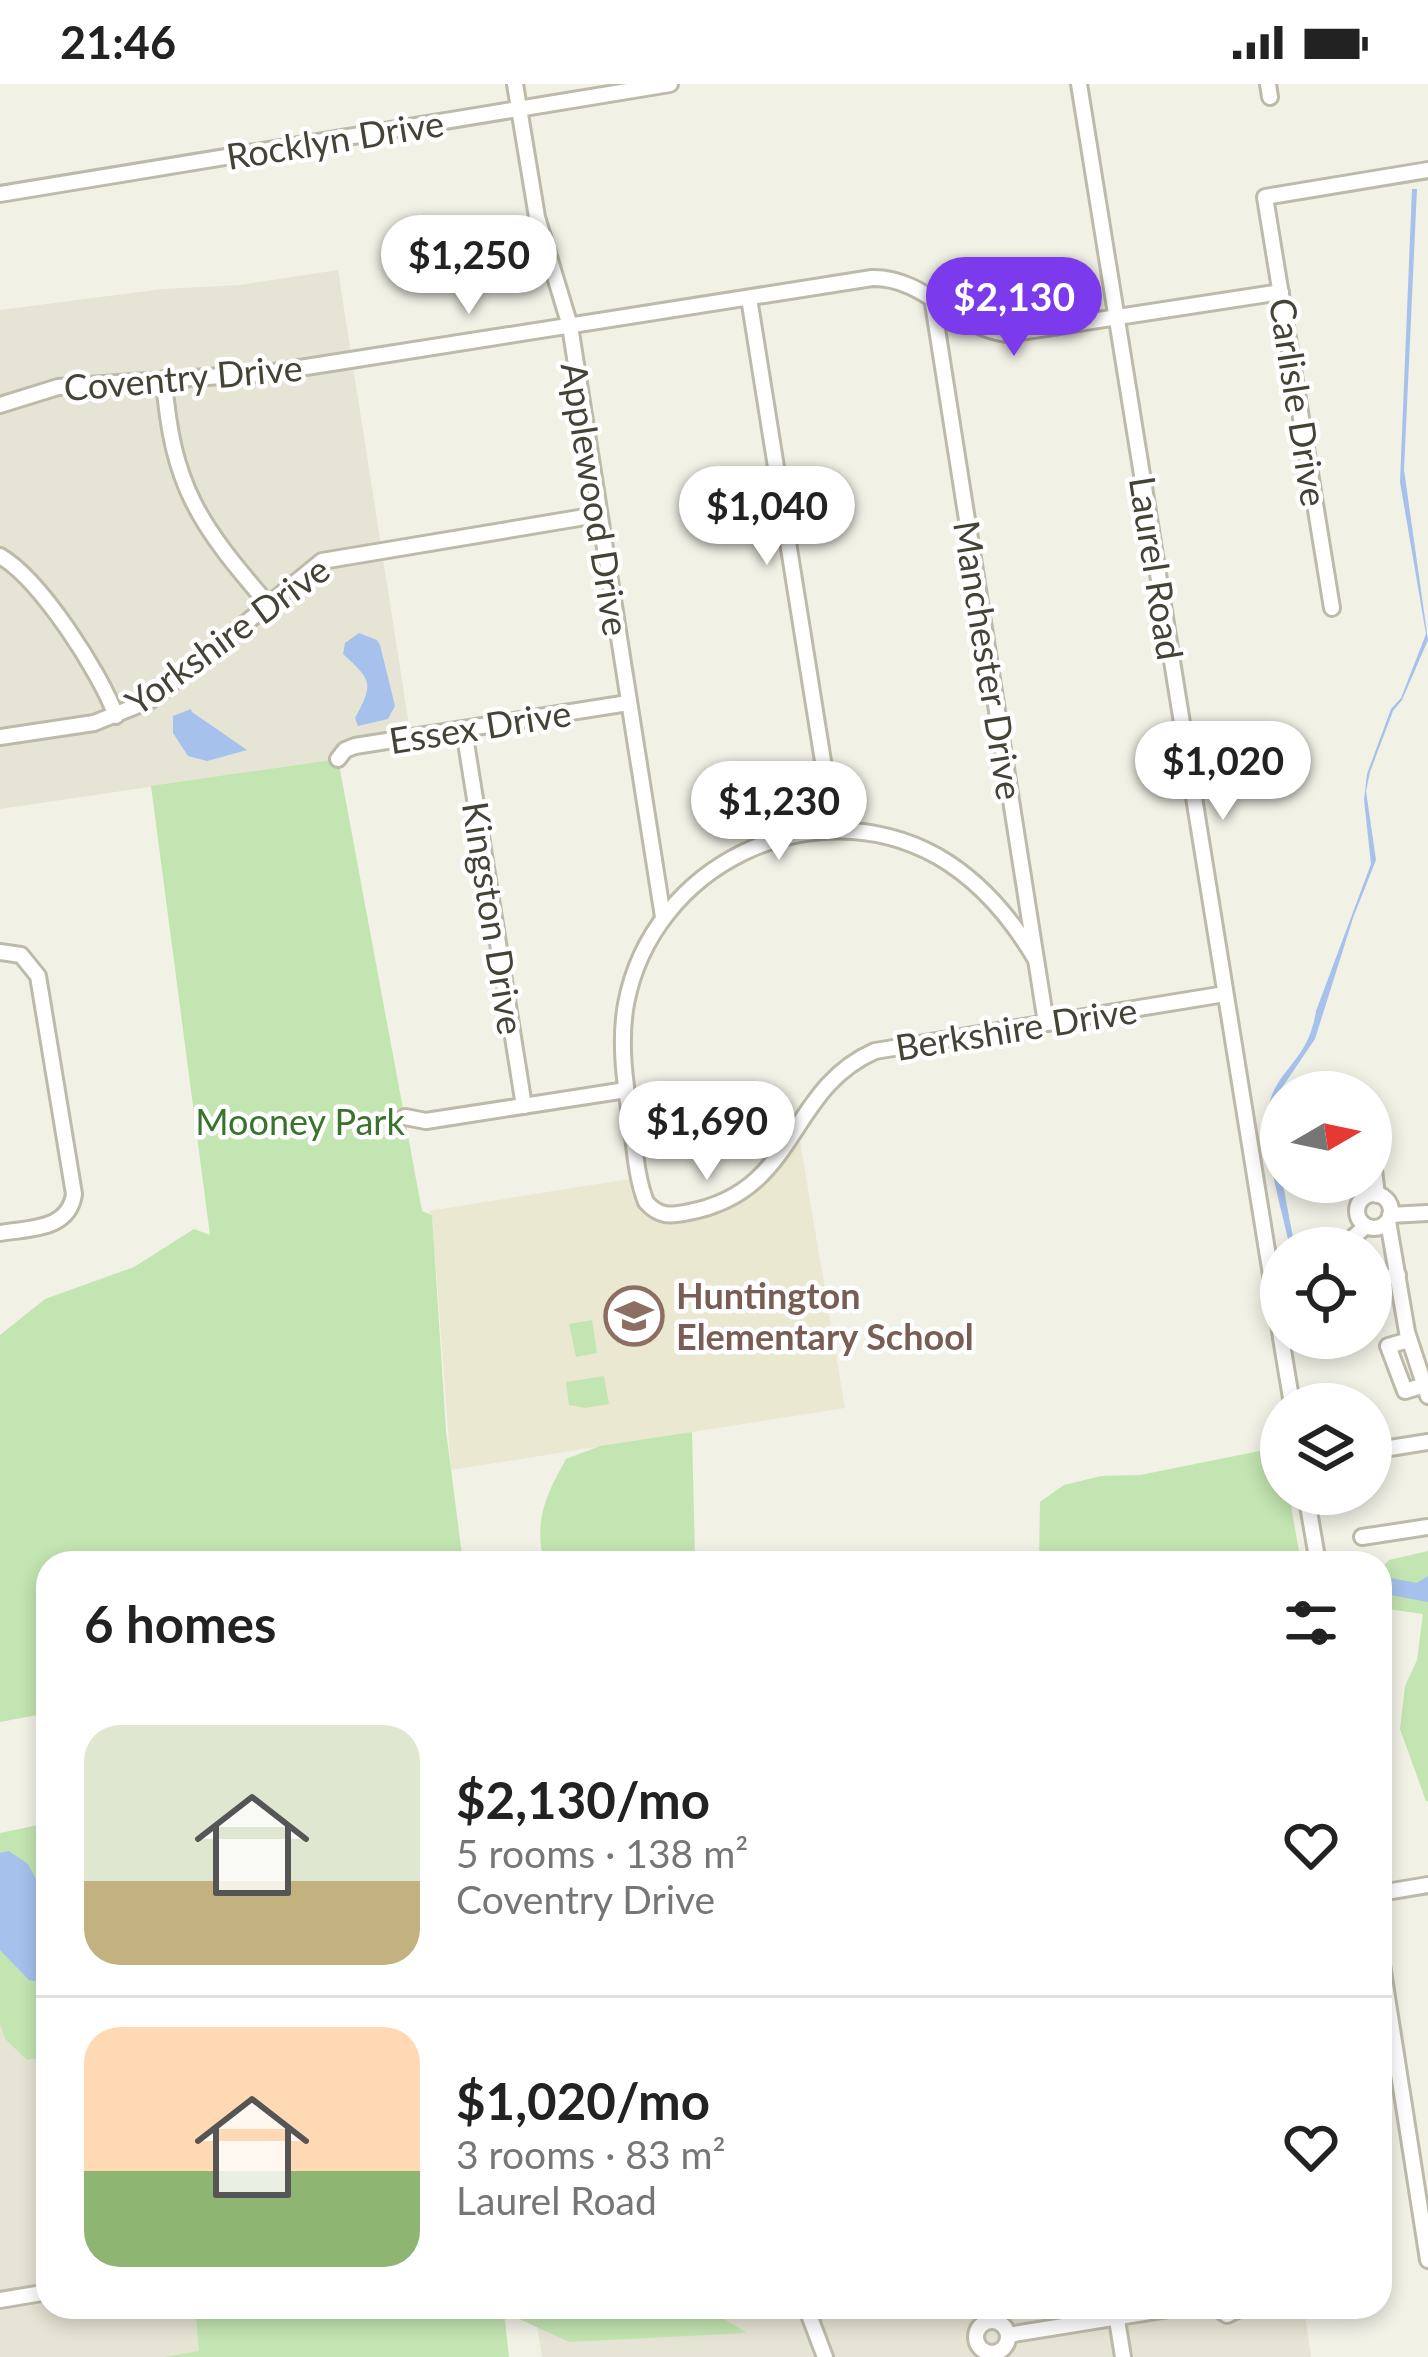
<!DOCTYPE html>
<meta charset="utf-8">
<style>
body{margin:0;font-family:Lato,sans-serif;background:#f6f6f6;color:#222;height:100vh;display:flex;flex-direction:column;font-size:45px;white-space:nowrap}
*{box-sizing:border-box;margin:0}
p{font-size:39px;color:#767676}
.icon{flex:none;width:66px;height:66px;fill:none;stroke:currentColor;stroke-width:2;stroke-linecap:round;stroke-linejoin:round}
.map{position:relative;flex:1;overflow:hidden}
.side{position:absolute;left:36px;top:1467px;width:1356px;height:768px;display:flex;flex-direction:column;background:#fff;border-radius:36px;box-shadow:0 6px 18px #0003}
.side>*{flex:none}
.needle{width:78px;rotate:81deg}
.tools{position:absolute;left:1260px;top:987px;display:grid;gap:24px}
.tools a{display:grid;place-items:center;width:132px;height:132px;border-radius:50%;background:#fff;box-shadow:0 6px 18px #0003;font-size:60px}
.price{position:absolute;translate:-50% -102px;padding:0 27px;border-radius:42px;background:#fff;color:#222;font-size:39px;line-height:78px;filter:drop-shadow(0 3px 6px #0008)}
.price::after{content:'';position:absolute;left:50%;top:72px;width:36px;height:27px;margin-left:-18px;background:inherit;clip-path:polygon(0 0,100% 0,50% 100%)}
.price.selected{background:#7c3aed;color:#fff}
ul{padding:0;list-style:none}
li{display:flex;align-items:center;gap:36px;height:300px;padding:0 48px}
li+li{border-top:3px solid #e0e0e0}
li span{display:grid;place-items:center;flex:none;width:336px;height:240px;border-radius:36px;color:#555}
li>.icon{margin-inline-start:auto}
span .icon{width:144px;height:144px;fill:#fffc;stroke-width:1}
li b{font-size:51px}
h2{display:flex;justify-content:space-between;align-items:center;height:144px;padding:0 48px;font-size:51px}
.status{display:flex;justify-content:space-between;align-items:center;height:84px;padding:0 60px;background:#fff;direction:ltr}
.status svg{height:33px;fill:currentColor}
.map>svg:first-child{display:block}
.residential{fill:#e6e4d4}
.education{fill:#ebe8d1}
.green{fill:#c3e5b1}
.water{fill:#a5c1ec}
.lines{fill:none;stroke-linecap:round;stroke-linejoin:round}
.minor-casing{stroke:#bdbaa9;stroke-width:20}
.minor{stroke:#fff;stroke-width:14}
.labels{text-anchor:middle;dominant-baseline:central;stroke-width:9;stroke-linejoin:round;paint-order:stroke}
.street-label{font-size:36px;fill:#454236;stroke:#fff}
.park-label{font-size:36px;fill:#39732c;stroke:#fff}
.education-label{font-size:36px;font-weight:bold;fill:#785e54;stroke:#fff;text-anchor:start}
</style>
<div class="status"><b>21:46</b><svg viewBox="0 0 49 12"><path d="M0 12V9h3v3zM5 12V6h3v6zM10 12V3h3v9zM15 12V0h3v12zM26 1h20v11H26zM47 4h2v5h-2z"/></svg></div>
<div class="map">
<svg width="1428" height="2273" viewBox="0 0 1428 2273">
<rect width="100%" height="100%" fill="#f2f1e6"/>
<g class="residential">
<path d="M338 186 411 654 352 663 338 675 0 725V226L163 205 240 201Z"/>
<path d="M0 1940 5 1955 27 1976 48 1973V2223H260L208 2273H0Z"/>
<path d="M534 2223H1304L1311 2273H542Z"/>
</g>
<path class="education" d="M799 1051 845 1324 451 1386 432 1131 428 1127 635 1094 640 1121 656 1136 671 1139 721 1130 752 1113Z"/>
<g class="green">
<path d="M338 675 422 1127 432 1131 446 1347 463 1479H48V1629L0 1638V1251L45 1215 134 1183 194 1145 210 1151 151 702Z"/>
<path d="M592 1236 597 1269 576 1273 569 1240Z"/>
<path d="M604 1292 609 1320 585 1324 569 1321 566 1298Z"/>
<path d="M692 1348 695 1474 691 1479H544C534 1436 545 1413 566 1375L600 1362Z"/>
<path d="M1280 1363 1281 1410H1289L1301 1479H1039L1040 1418 1064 1401 1101 1392 1140 1391Z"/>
<path d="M1428 1467V1717H1426L1400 1645 1405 1602 1417 1576 1423 1530 1380 1524V1486L1389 1476Z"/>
<path d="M48 1739V1973L27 1976 5 1955 0 1940V1749Z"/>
<path d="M195 2223H704L747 2249 569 2258 504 2228 509 2273H165L199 2267Z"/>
</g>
<g class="water">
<path d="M1412 105H1417L1404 386 1428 556 1402 616 1393 627 1370 688 1366 707 1376 776 1353 834 1315 955 1275 1014 1274 1053 1295 1164H1290C1282 1125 1259 1054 1270 1017 1280 983 1309 975 1316 927L1371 780 1364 716 1367 690 1391 625 1401 614 1426 550 1400 398Z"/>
<path d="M359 549 377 556 380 561 395 622 388 635 358 642 355 634C374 600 372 596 343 570L345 559Z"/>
<path d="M191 625 192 628 247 666 207 677 188 672 173 649V632Z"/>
<path d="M1240 1467 1331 1471 1340 1479H1214Z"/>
<path d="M1380 1492 1417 1499 1428 1492V1518L1380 1509Z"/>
<path d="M9 1767 28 1780 40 1803 48 1807V1899L29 1896 0 1866V1769Z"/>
</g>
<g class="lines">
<defs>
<g id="minor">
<path d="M515 0 537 133 570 242 663 833"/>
<path d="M1079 0 1281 1253"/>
<path d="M1268 0 1270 13"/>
<path d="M0 110 670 0"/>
<path d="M932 213 1046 939"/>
<path d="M749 214 834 746"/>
<path d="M164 295C172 402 199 440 267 519"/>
<path d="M0 321 58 303 268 289 872 194C925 193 954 243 1007 250L1281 208"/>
<path d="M0 472C40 495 100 588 116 632"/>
<path d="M1332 524 1265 113 1428 86"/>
<path d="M464 646 524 1022"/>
<path d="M0 653 94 639 151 616 322 477 597 431"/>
<path d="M338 675 345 666 355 662 628 619"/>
<path d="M0 868 21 871 38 892 74 1110C69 1146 30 1144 0 1149"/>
<path d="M1036 876C1012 835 979 796 937 772 812 703 652 781 626 920 619 959 625 999 631 1038 635 1064 636 1093 646 1118 659 1133 670 1132 689 1128 799 1107 786 1006 875 967L1225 910"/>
<path d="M405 1033 426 1037 626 1006"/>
<path d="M1371 1061 1377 1111"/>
<circle cx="1374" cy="1127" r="17"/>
<path d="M1390 1131 1428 1129"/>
<path d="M1388 1137 1407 1248 1428 1312"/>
<path d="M1354 1164 1349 1157 1366 1142"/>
<path d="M1371 1186 1378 1195 1398 1191"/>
<path d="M1281 1254 1292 1320"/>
<path d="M1409 1256 1388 1262 1405 1307 1425 1301"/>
<path d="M1371 1367 1428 1358"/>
<path d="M1306 1410 1318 1479"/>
<path d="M1362 1453 1428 1443"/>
<path d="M1380 1809 1428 1801"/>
<path d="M1380 1868 1428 2176"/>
<path d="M0 2216 48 2208"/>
<path d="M806 2223 825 2273"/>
<path d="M1115 2223 1123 2273"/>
<path d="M1215 2223 1227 2231 1243 2223"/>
<circle cx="992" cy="2253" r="16"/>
<path d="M1008 2251 1181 2223"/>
</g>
</defs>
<use href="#minor" class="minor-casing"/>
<use href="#minor" class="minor"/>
</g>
<defs>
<symbol id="school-ring" viewBox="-11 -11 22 22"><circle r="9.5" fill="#fff" stroke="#8d6e63" stroke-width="1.5"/><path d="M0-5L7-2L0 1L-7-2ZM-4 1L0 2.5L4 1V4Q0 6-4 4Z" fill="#8d6e63"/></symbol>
</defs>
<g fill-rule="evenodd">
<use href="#school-ring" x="601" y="1199" width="66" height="66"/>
</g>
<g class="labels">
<g class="street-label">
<text transform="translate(335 55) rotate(-9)">Rocklyn Drive</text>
<text transform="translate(183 293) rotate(-5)">Coventry Drive</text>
<text transform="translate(1299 318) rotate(81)">Carlisle Drive</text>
<text transform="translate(596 415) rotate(81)">Applewood Drive</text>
<text transform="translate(1157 484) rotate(81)">Laurel Road</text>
<text transform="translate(227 551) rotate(-36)">Yorkshire Drive</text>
<text transform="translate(989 576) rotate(81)">Manchester Drive</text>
<text transform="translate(480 642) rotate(-9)">Essex Drive</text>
<text transform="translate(494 834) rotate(81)">Kingston Drive</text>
<text transform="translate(1016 944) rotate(-9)">Berkshire Drive</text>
</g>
<g class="park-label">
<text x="300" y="1037">Mooney Park</text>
</g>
<g class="education-label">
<text x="676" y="1211">Huntington<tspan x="676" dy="41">Elementary School</tspan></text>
</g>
</g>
</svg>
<div class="tools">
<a><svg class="needle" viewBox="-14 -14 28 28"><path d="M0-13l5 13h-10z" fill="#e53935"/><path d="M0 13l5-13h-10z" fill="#767676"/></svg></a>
<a><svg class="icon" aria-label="locate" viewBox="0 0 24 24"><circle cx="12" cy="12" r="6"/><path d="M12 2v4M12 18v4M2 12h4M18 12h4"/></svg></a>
<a><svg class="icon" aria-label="layers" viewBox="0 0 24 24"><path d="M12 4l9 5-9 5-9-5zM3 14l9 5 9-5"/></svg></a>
</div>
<b class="price" style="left:469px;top:233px">$1,250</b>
<b class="price selected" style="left:1014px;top:275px">$2,130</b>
<b class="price" style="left:767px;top:484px">$1,040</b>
<b class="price" style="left:1223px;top:739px">$1,020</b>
<b class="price" style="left:779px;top:779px">$1,230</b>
<b class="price" style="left:707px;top:1099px">$1,690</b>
<section class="side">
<h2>6 homes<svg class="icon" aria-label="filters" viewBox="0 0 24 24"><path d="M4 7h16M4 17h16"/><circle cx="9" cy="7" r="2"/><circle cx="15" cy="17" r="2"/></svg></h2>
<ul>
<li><span style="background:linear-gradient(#dfe7d0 65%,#c2b280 0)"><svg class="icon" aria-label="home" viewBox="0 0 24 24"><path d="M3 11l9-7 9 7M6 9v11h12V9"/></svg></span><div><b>$2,130/mo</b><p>5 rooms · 138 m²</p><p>Coventry Drive</p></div><svg class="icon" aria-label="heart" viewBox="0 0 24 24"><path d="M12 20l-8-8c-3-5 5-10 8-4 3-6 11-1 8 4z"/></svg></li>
<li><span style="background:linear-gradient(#ffd9b3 60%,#8fb573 0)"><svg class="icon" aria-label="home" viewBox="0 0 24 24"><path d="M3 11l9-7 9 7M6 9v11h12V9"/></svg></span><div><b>$1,020/mo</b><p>3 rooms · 83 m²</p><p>Laurel Road</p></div><svg class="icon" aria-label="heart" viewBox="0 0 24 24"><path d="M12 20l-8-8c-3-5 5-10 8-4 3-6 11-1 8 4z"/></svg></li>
</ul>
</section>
</div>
